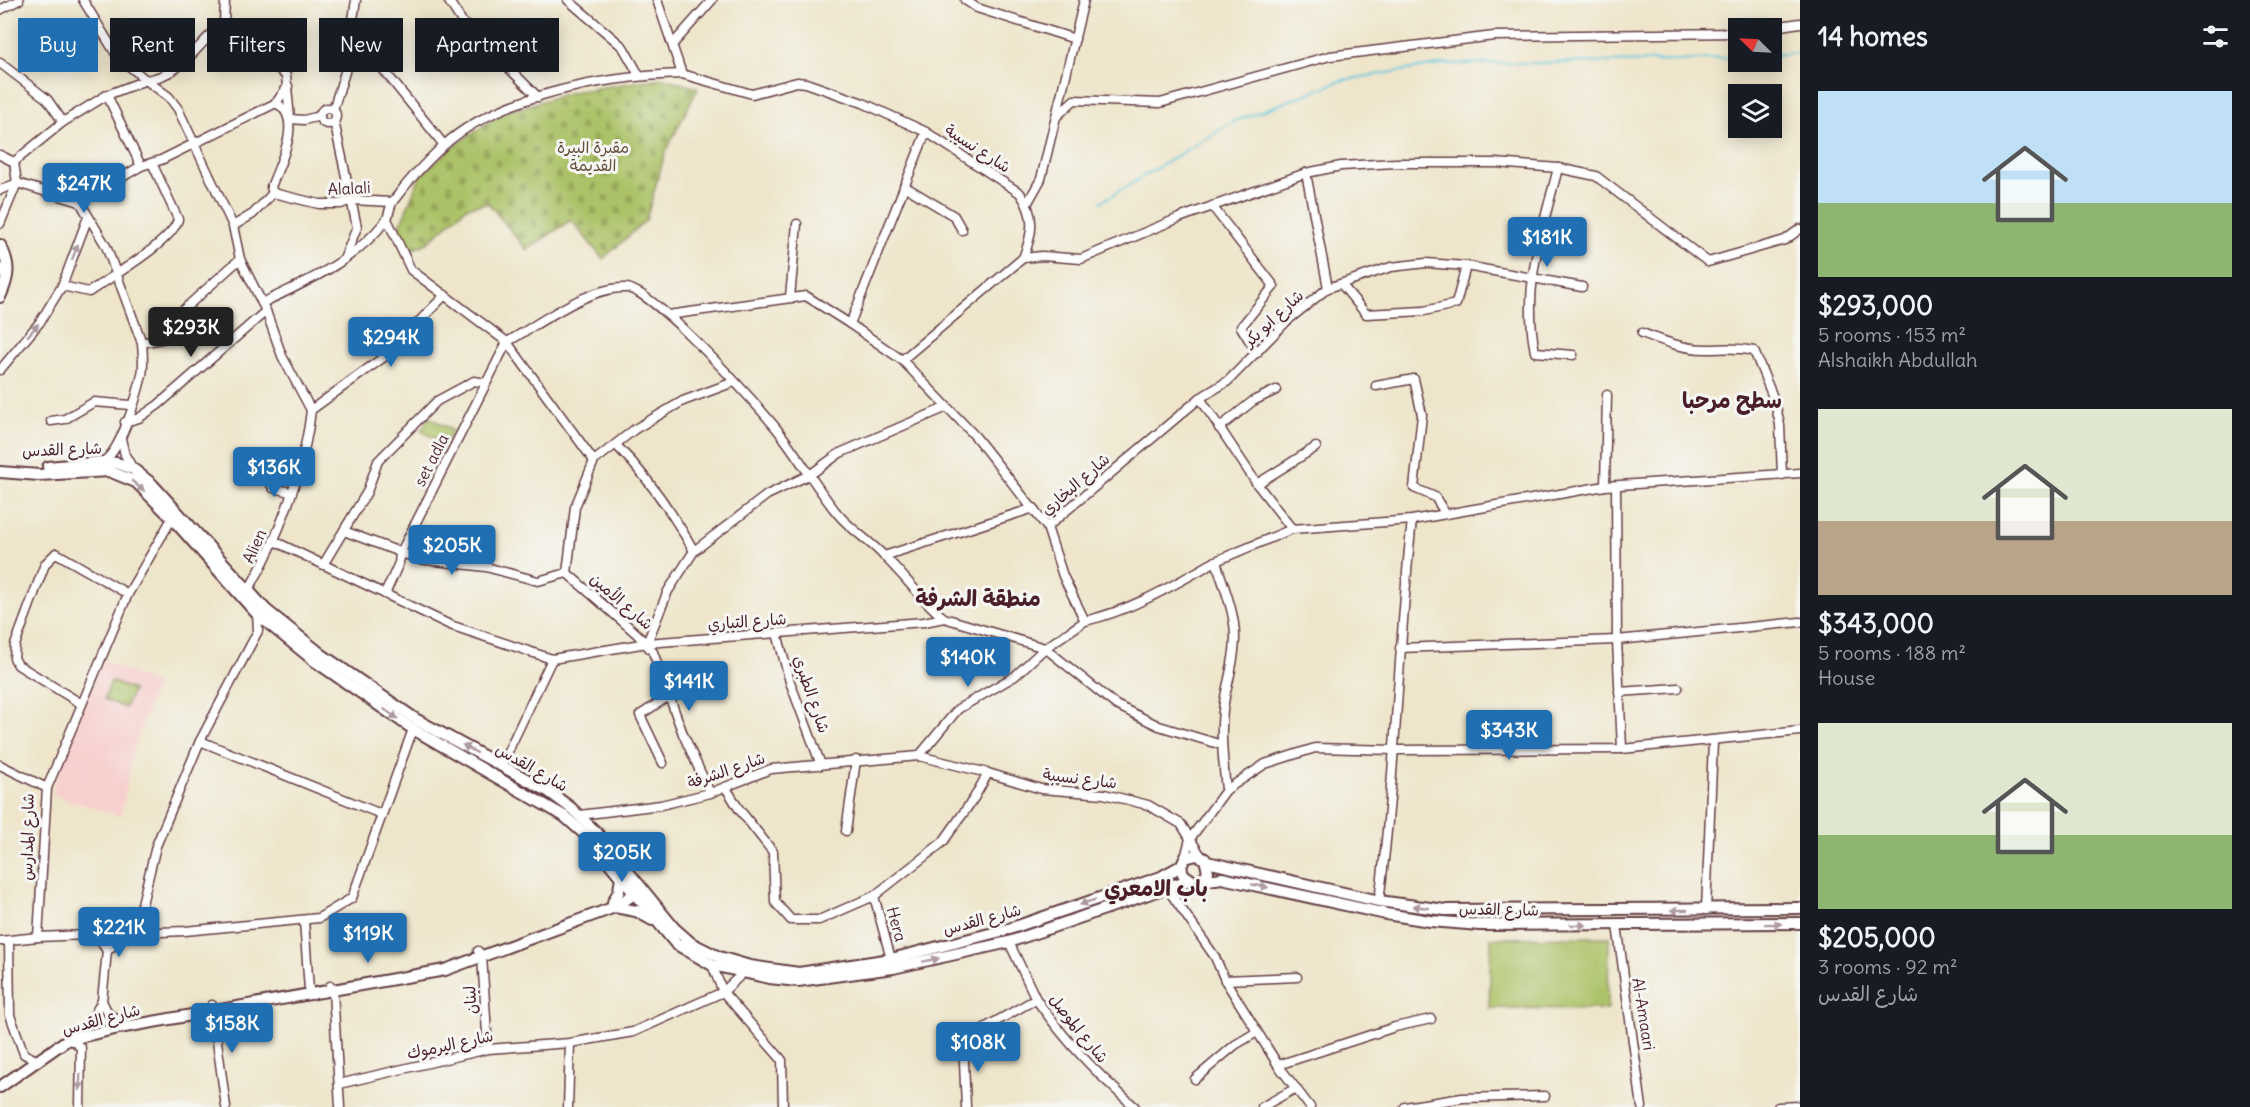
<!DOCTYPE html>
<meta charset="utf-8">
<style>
body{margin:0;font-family:Delius,"Playpen Sans Arabic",sans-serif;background:#20242c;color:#f1f3f6;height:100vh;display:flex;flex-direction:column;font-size:22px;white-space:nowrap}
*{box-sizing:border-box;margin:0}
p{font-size:20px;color:#9ea1a6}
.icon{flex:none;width:33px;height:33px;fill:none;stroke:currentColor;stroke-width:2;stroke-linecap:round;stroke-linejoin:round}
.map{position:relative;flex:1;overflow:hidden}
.drawer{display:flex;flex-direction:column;background:#171b24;width:450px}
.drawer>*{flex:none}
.banner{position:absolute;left:18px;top:18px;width:570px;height:54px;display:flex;gap:12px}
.needle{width:39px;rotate:294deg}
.controls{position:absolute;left:1728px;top:18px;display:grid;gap:12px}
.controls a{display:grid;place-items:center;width:54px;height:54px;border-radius:0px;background:#171b24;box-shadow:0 3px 15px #0003;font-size:30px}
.price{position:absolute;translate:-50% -51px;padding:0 14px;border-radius:6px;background:#1f6fb2;color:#fff;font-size:20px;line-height:39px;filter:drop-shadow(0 2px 3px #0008)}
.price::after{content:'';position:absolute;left:50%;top:36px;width:18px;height:14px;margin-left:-9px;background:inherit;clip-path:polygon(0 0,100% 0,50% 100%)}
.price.selected{background:#222;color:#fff}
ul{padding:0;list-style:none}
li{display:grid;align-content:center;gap:12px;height:318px;padding:0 18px}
li span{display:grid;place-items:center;height:186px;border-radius:0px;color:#555}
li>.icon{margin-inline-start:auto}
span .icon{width:108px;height:108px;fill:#fffc;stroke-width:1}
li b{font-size:26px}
h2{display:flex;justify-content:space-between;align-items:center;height:72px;padding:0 18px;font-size:26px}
.tag{padding:0 21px;border-radius:0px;background:#171b24;box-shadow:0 3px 15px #0003;font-size:21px;line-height:54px}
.tag.selected{background:#1f6fb2;color:#fff}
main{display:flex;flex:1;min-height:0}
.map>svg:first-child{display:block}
.built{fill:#f7d0ce}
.cemetery{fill:url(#cemetery-stones);stroke:#7b7049;stroke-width:1.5}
.park{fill:url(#park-crowns);stroke:#7b7049;stroke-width:1.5}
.garden{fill:#acc267;stroke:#7b7049;stroke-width:1.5}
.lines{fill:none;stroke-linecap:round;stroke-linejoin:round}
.stream{stroke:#60c6dd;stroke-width:2}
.minor-casing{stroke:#633d43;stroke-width:11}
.major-casing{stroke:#633d43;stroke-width:14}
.minor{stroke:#fff;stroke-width:8}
.major{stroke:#fff;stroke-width:10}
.oneway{fill:#ae9aa0}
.labels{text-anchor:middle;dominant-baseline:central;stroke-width:6;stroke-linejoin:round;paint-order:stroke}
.park-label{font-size:16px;fill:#67503d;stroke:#f6f6f2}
.street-label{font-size:16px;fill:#4a1f2b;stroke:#f6f6f2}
.district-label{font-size:22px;font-weight:bold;fill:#4a1f2b;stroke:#f6f6f2}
</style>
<main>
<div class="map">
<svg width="1800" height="1107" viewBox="0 0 1800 1107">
<defs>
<pattern id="cemetery-stones" width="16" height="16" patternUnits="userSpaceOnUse" patternTransform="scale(1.5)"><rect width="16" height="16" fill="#acc267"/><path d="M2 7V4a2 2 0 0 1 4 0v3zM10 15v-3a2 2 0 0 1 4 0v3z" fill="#96a65a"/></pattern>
<pattern id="park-crowns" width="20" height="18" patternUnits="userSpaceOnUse" patternTransform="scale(1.5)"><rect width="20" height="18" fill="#acc267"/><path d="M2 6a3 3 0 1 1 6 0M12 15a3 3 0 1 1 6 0" fill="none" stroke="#96a65a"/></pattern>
</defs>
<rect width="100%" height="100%" fill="#f6f6f2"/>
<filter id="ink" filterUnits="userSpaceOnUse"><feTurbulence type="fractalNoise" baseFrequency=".0167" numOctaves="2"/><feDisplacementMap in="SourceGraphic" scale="12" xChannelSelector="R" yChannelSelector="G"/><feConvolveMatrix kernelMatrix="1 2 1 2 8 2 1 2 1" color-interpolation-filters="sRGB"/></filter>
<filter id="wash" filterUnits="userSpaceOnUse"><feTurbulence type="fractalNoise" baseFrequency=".008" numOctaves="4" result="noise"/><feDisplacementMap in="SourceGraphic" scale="24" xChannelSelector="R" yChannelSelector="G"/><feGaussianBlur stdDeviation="1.35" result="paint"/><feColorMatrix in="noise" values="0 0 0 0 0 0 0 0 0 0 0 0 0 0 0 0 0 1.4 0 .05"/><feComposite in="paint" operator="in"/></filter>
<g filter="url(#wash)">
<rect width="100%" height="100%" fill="#eee5ca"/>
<path class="built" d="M103 660 156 684 133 752 121 816 52 795 55 780Z"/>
<path class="cemetery" d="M662 78 698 88 665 153 646 220 603 259 571 220 527 250 488 203 467 207 427 243 407 252 399 228 420 176 453 147 500 114 571 92Z"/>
<path class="park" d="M111 681 133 690 125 708 104 699Z"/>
<g class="garden">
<path d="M429 417 452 430 445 444 421 431Z"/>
<path d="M1609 937 1608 1009 1489 1008 1491 938Z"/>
</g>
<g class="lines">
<g class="stream">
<path d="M1772 55 1800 53"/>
<path d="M1101 202 1233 122 1343 80 1445 64 1681 61 1738 57"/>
</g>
</g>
</g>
<g filter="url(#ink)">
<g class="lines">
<defs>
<g id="minor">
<path d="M448 0 463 23 538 97"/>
<path d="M568 0 623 47 639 75"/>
<path d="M657 0 682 74 752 94 797 82 806 83 863 103 926 132 1020 193C1036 216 1033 233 1023 258L902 360"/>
<path d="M965 0 977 8 1075 39"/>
<path d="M0 10 19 0"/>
<path d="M224 23 253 51 278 68 286 76 290 119 304 120 320 116"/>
<path d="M224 23 225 0"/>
<path d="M1767 28 1800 23"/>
<path d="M673 44 712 0"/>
<path d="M347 57 378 63 444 145"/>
<path d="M0 63 47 99 63 122"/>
<path d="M146 80 169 97 178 109 233 226 240 259 266 311 282 356 311 410"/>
<path d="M146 80C185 74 195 45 224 23"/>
<path d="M107 95 141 166"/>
<circle cx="328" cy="116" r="8"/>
<path d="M333 110 345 72 356 0"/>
<path d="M1056 117 1074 100 1160 103 1330 56 1494 36 1738 33"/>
<path d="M334 121 357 227 345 257"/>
<path d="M926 132 850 324 902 360 975 436 1047 527"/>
<path d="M0 155 14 162"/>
<path d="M14 162 63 122 107 95 146 80 117 56 83 0"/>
<path d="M1558 168C1542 232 1522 285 1535 352L1573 355"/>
<path d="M1306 173 1328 288"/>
<path d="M904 186 954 216 962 230"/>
<path d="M0 190 17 183 80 202 141 166 161 160 276 103 288 86"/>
<path d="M273 193 271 187C279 165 305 118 276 103"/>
<path d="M80 202 106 246 142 343 170 337 183 310 240 259"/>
<path d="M1027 204 1041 179 1084 0"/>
<path d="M1212 206 1274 286 1241 327 1257 353"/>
<path d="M387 219 411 270 507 342 594 461"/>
<path d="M0 224 17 183 14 162"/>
<path d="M233 226 253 214 273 193 319 204H341L351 200 392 202"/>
<path d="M1023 258 1042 256 1081 259 1179 218 1306 173 1341 166 1396 163H1496L1558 168 1596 176 1708 262 1785 240 1800 229"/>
<path d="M1342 285 1366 314 1424 311 1456 304 1466 266"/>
<path d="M62 286 89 292C109 278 174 241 178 219L152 163"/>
<path d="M790 297 797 224"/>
<path d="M262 303C306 282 355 261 386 220 390 214 389 206 394 200 408 181 426 162 443 146 500 94 608 76 682 74"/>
<path d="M668 315 806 296 850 324"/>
<path d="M1642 333C1663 341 1683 349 1706 349 1725 349 1734 347 1754 351L1775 402 1780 425 1782 475"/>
<path d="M507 342C539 324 589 286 626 288 653 289 755 402 776 428 798 455 815 486 837 513 850 529 870 541 884 556 905 576 921 600 944 618L1045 648"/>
<path d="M0 370 40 322 62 286 88 217"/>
<path d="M1376 386 1414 379 1422 415 1414 488 1435 497 1445 513"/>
<path d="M1200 398 1047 527 1063 576 1085 621 1045 648 1116 705 1159 726 1222 745"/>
<path d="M311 410 384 357 445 295"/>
<path d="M51 421 65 419 94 402 131 405"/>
<path d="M125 422 139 418 158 405 266 311"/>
<path d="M1219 428 1253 401 1276 390"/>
<path d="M121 439 125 455 133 469"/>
<path d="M617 446C648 477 672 512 694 551"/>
<path d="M102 462C120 454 137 396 142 375 144 365 143 354 142 343"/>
<path d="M259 465 273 488 290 492"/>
<path d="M1257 484 1316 447"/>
<path d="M1605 486 1607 395"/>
<path d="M1616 487 1617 640 1622 749"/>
<path d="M1292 529 1257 484 1200 398 1228 381 1287 321 1328 288 1391 267 1426 263 1466 266 1582 287"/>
<path d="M344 531 418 559 486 567 538 581 567 573"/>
<path d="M274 541 450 625 552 659 647 643 924 622 944 618"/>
<path d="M884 556 1034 508"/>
<path d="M323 565 367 492 378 461 437 401 474 381 486 383"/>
<path d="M249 589C278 541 305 466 311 410"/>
<path d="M385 594 399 563 400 554 507 342"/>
<path d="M1085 621C1133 610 1173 585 1216 561"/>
<path d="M777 633 790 682 821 765"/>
<path d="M647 643 668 591 694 551 767 495 811 474 840 453 947 407"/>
<path d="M1400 648 1617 640 1800 622"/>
<path d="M1619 692 1678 688"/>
<path d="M80 703 18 665 14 658 15 645 45 564 56 553 128 594"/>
<path d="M200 741 381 814"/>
<path d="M919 756 958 709 1015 676 1045 648"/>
<path d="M663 763 640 715 669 696"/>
<path d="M0 765 47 788 38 937"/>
<path d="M501 766 552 659"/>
<path d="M47 788 128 594 174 515"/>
<path d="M726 788 739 809 773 852 775 902 791 920H819L874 896 943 842 974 798 988 773"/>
<path d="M1226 790C1223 759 1219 727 1225 697 1229 677 1235 658 1235 637 1235 612 1223 585 1216 561L1292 529 1412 520 1605 486 1800 473"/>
<path d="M710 793 683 734 653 652 637 634 567 573 575 507 594 461 635 429 683 401 734 382"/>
<path d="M580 815 661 805 710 793 771 769 919 756 988 773 1041 789 1104 794 1148 805 1181 824 1201 856"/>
<path d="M846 831 856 760"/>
<path d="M1185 858 1190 839 1226 790 1265 764 1315 748 1395 750 1622 749 1800 731"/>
<path d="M1167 888 1215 957 1225 980 1278 1065 1310 1107"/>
<path d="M874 896 891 959"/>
<path d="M1379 901C1396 774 1398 647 1412 520"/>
<path d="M1706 910 1713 742"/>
<path d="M304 920 309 990 313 995"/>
<path d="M1617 925 1642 1107"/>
<path d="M135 933 156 846 200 741 258 631 257 614"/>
<path d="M0 941 38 937 185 931 319 918 352 898 413 729"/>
<path d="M9 941 10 1015 24 1054 36 1060"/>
<path d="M1009 942 1036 999"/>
<path d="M107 951 128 933"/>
<path d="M478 951 482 956 488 1049"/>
<path d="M712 965 723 992 782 1060 783 1107"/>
<path d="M1225 980 1297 977"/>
<path d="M330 986 333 991 340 1107"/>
<path d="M102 1001 108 1013 121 1022"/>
<path d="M212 1005 226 1107"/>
<path d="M70 1038 89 1024 102 1001 107 951 102 943 91 935"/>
<path d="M69 1040 75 1042 81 1048 80 1107"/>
<path d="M1278 1065 1395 1027 1431 1019"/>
<path d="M1195 1079 1235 1045 1257 1032"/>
<path d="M339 1084 488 1049 570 1043 633 1032 723 992 744 972"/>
<path d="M568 1107 570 1043"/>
<path d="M966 1107 963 1040 1036 999C1067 1043 1095 1072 1135 1107"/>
<path d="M1262 1107 1296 1088"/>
<path d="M1405 1107 1462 1098 1545 1096"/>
<path d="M1778 1107 1800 1106"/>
</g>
<g id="major">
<path d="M0 245C11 265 9 277 0 297"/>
<path d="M0 269V273"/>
<path d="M48 467 102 462 117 463 133 469 152 484 266 610 321 654 417 720 548 791 571 808 596 832 674 928 691 943 719 957 750 966 799 973 891 959 1009 929 1161 877 1181 866"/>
<path d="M0 472 39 475 109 471 136 482 171 517 257 614 316 662 413 729 564 816 588 837 676 944 712 965 769 978 798 981 893 968 1009 942 1189 880"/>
<path d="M1207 862 1379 901 1445 910 1800 908"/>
<path d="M1203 879 1208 872 1205 859 1197 855 1185 858 1181 866 1183 874 1194 882 1222 878 1386 914 1430 921 1480 925 1800 923"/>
<path d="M613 902 619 891 621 877"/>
<path d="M615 907 636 911 652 920"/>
<path d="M0 1087 67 1040 119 1028 445 970 615 907 634 894"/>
</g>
</defs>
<use href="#minor" class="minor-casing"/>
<use href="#major" class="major-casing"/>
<use href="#minor" class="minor"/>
<use href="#major" class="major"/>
</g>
<defs><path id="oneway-solid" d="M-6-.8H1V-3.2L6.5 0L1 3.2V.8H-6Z" transform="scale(1.5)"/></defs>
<g class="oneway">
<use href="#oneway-solid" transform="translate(75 252) rotate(-69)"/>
<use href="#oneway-solid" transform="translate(33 330) rotate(-49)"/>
<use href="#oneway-solid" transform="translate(138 486) rotate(40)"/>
<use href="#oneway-solid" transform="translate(391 714) rotate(35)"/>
<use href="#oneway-solid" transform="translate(470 749) rotate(-151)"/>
<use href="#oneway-solid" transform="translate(1260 886) rotate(11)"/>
<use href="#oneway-solid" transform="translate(1088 902) rotate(161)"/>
<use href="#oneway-solid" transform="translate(1421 907) rotate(-172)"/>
<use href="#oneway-solid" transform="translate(1679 910) rotate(179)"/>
<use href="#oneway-solid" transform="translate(1773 924) rotate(-1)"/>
<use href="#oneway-solid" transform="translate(1578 925)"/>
<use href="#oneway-solid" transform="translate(931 960) rotate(-12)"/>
<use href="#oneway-solid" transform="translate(80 1082) rotate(92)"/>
</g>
</g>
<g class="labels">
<g class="park-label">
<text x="593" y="147">مقبرة البيرة<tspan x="593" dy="18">القديمة</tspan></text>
</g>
<g class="street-label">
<text transform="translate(978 148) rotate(33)">شارع نسيبة</text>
<text transform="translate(349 188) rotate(-3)">Alalali</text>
<text transform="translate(1273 318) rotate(-43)">شارع ابو بكر</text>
<text transform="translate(62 449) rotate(-2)">شارع القدس</text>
<text transform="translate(431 460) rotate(-63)">set adla</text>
<text transform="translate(1075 484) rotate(-41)">شارع البخاري</text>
<text transform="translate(254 546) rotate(-66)">Alien</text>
<text transform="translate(622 601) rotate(41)">شارع الأمين</text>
<text transform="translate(747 621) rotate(-4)">شارع التباري</text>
<text transform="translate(812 694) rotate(71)">شارع الطبري</text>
<text transform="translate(532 767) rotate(30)">شارع القدس</text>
<text transform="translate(726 770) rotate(-19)">شارع الشرفة</text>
<text transform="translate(1080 778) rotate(7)">شارع نسيبة</text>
<text transform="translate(27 837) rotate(-89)">شارع المدارس</text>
<text transform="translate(1499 909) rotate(1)">شارع القدس</text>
<text transform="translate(982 919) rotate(-15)">شارع القدس</text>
<text transform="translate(897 924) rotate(75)">Hera</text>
<text transform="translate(470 1000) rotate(-94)">لبنان</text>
<text transform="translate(1644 1014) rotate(81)">Al-Amaari</text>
<text transform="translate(101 1019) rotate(-15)">شارع القدس</text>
<text transform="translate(1079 1028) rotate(51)">شارع الموصل</text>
<text transform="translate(450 1044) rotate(-12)">شارع اليرموك</text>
</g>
<g class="district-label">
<text x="1732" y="400">سطح مرحبا</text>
<text x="978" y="598">منطقة الشرفة</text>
<text x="1156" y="888">باب الامعري</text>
</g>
</g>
</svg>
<div class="controls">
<a><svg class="needle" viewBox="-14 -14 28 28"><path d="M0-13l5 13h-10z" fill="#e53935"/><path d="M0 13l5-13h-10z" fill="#9ea1a6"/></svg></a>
<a><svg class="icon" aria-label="layers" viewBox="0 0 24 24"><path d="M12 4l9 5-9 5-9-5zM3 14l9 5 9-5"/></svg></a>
</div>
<b class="price" style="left:84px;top:214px">$247K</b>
<b class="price" style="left:1547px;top:268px">$181K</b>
<b class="price selected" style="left:191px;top:358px">$293K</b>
<b class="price" style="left:391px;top:368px">$294K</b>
<b class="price" style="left:274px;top:498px">$136K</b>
<b class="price" style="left:452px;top:576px">$205K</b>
<b class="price" style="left:968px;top:688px">$140K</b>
<b class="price" style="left:689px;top:712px">$141K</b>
<b class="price" style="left:1509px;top:761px">$343K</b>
<b class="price" style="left:622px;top:883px">$205K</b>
<b class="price" style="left:119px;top:958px">$221K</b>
<b class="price" style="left:368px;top:964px">$119K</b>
<b class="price" style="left:232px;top:1054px">$158K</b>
<b class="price" style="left:978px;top:1073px">$108K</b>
<div class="banner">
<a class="tag selected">Buy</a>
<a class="tag">Rent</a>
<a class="tag">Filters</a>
<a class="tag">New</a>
<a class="tag">Apartment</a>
</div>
</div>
<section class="drawer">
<h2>14 homes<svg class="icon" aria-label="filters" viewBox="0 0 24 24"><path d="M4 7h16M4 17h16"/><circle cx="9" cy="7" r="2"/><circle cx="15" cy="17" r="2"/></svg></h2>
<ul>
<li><span style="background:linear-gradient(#bfe0f5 60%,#8fb573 0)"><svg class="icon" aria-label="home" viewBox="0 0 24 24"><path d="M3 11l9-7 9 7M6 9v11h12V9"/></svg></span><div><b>$293,000</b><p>5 rooms · 153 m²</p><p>Alshaikh Abdullah</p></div></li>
<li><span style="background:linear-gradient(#dfe7d0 60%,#b9a48a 0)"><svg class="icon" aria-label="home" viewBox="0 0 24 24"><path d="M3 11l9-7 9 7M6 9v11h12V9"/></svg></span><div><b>$343,000</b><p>5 rooms · 188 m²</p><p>House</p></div></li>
<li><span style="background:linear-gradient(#dfe7d0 60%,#8fb573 0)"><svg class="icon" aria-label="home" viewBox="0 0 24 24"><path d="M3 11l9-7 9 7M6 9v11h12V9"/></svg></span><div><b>$205,000</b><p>3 rooms · 92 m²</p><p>شارع القدس</p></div></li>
</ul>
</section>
</main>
